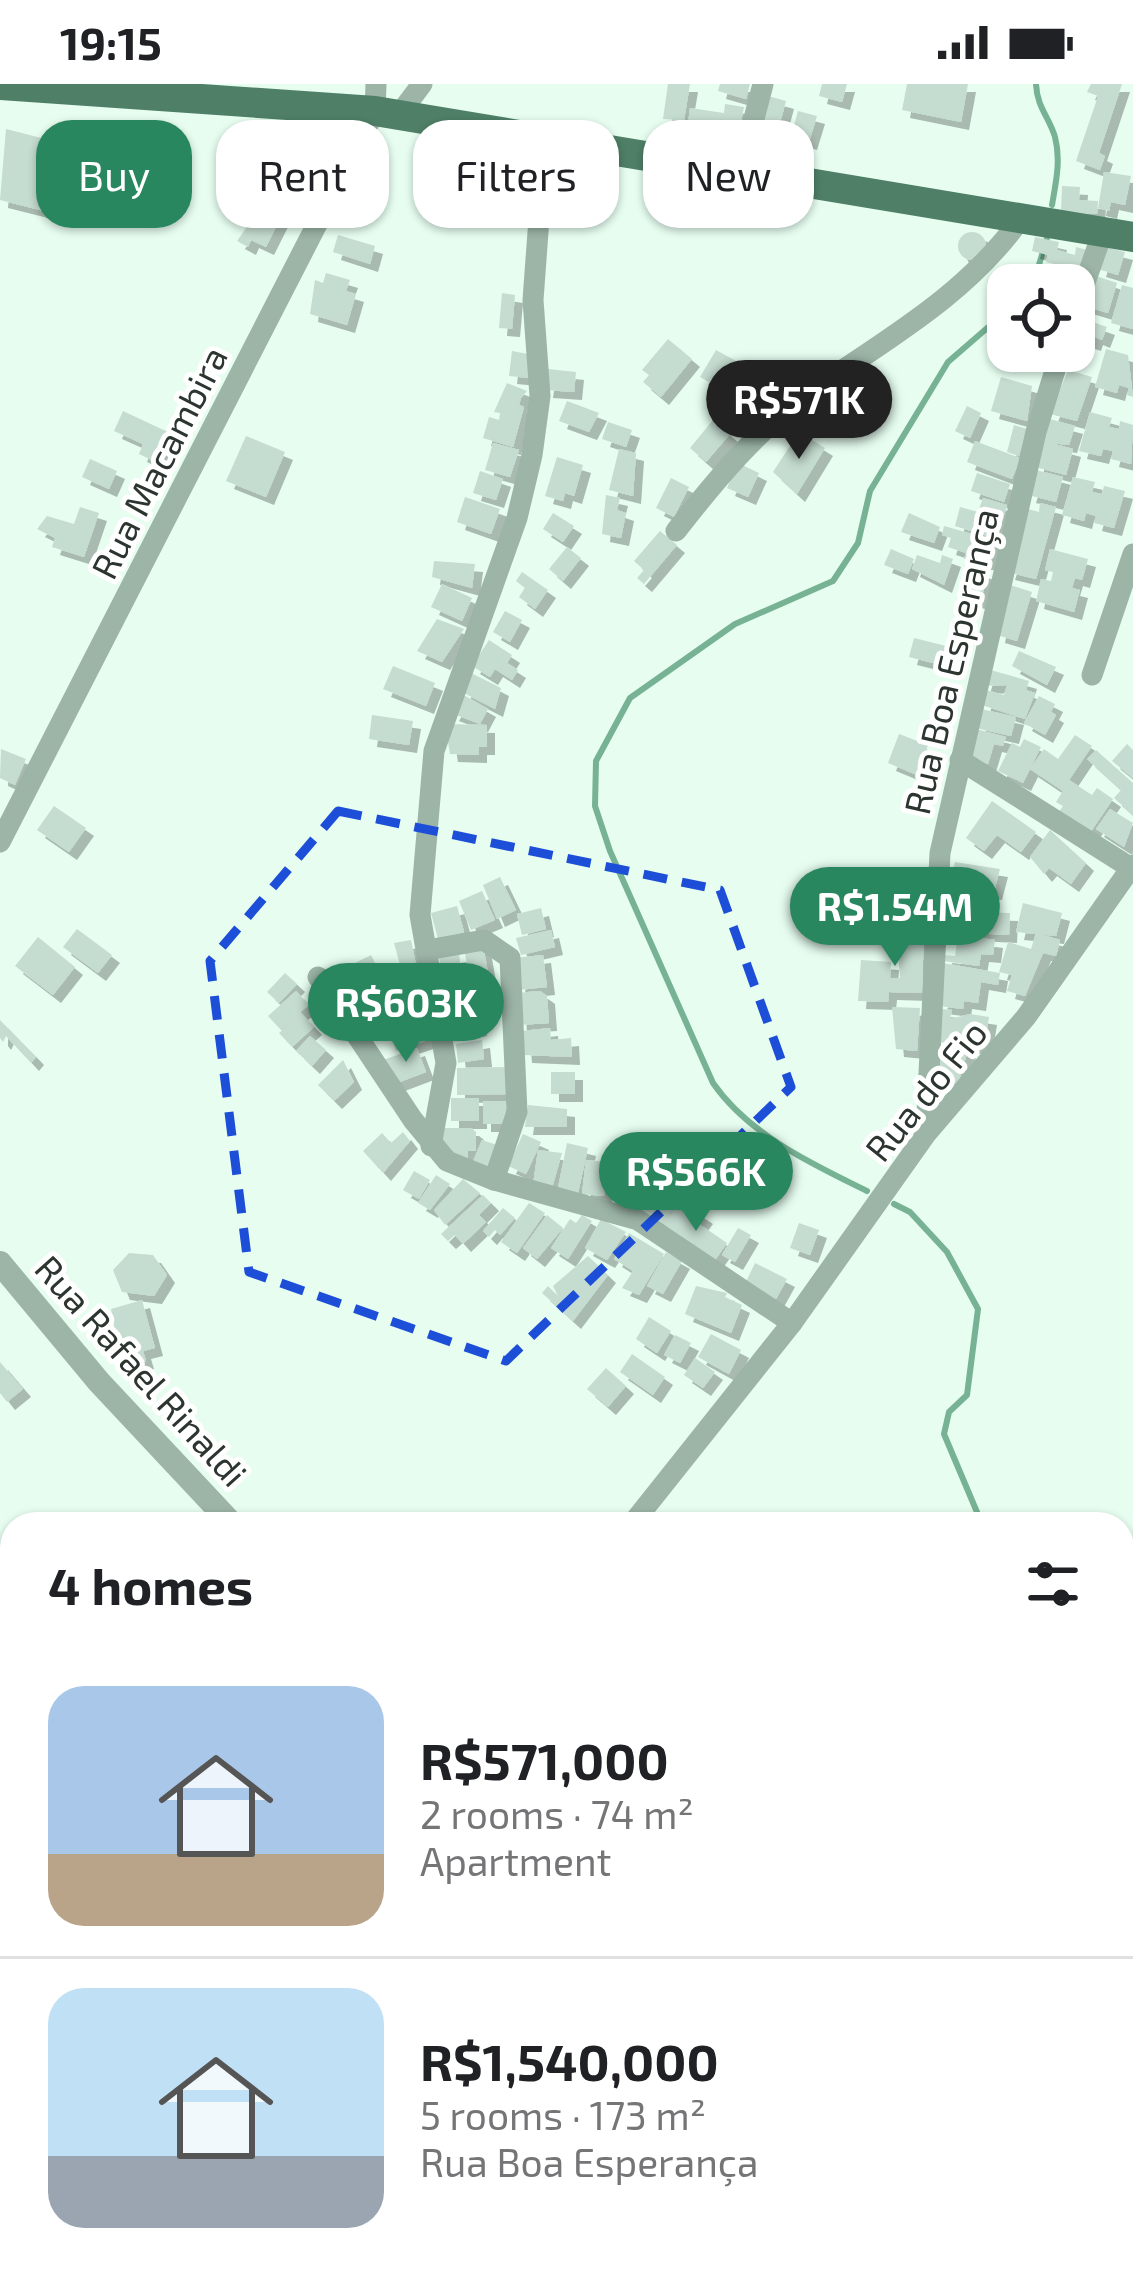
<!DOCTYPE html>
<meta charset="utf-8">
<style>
body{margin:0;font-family:"Exo 2",sans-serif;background:#f2f2f2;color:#202124;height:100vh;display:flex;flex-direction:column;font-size:45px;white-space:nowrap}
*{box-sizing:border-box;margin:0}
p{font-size:39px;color:#757577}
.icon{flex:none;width:66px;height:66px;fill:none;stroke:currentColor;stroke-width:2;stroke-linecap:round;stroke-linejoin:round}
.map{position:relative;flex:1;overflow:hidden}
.side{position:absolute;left:0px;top:1428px;width:1134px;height:771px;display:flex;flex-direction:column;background:#fff;border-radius:36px 36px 0 0;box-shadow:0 3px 9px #0004}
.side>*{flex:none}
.hud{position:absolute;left:36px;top:36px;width:1062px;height:108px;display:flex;gap:24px}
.fabs{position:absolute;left:987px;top:180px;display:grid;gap:24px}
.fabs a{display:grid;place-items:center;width:108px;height:108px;border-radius:24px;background:#fff;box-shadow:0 3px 9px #0004;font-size:60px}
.price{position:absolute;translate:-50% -102px;padding:0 27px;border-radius:42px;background:#28875f;color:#fff;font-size:39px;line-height:78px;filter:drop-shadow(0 3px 6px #0008)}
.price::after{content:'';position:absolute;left:50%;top:72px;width:36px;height:27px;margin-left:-18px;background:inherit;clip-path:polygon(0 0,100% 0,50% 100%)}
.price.selected{background:#222;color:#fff}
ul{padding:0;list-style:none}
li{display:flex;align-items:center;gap:36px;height:300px;padding:0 48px}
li+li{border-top:3px solid #e0e0e0}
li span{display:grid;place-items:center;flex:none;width:336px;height:240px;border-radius:36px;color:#555}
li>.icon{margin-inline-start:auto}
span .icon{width:144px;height:144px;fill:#fffc;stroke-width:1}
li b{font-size:51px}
h2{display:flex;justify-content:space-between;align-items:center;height:144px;padding:0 48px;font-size:51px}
.tag{padding:0 42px;border-radius:36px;background:#fff;box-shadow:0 3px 9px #0004;font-size:42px;line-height:108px}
.tag.selected{background:#28875f;color:#fff}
.status{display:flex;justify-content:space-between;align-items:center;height:84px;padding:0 60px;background:#fff;direction:ltr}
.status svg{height:33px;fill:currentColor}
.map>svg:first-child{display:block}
.green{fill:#c0f5d9}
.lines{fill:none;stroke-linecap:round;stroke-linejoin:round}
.stream{stroke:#77b294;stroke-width:6}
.building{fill:#c5dcd0;filter:url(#shadow)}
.minor{stroke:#9cb5a7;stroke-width:21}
.tertiary{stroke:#9cb5a7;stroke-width:24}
.primary{stroke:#4f7f67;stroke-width:30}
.marked{fill:none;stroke:#1d4ed8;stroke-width:9;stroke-dasharray:24 15;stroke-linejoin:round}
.labels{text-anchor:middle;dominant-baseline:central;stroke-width:10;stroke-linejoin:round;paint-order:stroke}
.street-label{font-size:36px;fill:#2c3530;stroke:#fff}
</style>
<div class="status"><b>19:15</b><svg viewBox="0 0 49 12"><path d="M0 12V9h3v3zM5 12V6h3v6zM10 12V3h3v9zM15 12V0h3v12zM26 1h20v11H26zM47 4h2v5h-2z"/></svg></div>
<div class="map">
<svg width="1133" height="2197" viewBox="0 0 1133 2197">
<defs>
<filter id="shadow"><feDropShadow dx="8" dy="8" stdDeviation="0" flood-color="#0004"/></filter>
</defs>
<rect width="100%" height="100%" fill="#e6fdf0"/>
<path class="green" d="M255 2187H909L910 2197H239Z"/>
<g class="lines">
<g class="stream">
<path d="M1036 0C1037 23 1049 33 1055 53 1061 76 1056 98 1052 121"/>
<path d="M1033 201 1047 154"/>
<path d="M867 1107C812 1080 749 1051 713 999L610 767 595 722 596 677 630 614 735 540 833 497 858 459 870 407 948 278 1008 226"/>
<path d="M894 1120 910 1128 947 1168 978 1225 967 1311 949 1328 944 1350 982 1440"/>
<path d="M697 2187 698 2197"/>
</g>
</g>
<g class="building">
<path d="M668 0H690L684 36 663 35Z"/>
<path d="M720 0H750L746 15 718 7Z"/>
<path d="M822 0H847L842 18 819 12Z"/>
<path d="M907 0H968L961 38 902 26Z"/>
<path d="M1091 0H1122L1099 69 1105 72 1100 86 1076 77 1098 12 1087 8Z"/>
<path d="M768 12 786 17 774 61 756 56Z"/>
<path d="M725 20 744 23 736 61 715 57V42L712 67 685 64 690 24 724 29Z"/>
<path d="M798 27 817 32 809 58 791 53Z"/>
<path d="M6 45 61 59 44 127 0 116Z"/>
<path d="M1104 88 1131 92 1125 121 1111 118 1109 127 1098 124Z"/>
<path d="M1062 102 1080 103 1079 116 1098 117 1097 130 1061 128Z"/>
<path d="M262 121 282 131 266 163 251 156 248 163 237 157Z"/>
<circle cx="972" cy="162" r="14"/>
<path d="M338 151 375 162 370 180 333 168Z"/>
<path d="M1035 153 1059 158 1057 166 1075 171 1076 163 1087 166 1082 183 1074 182 1068 201H1049L1054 180 1046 178 1048 171 1032 167Z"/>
<path d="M1105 163 1125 168 1118 191 1098 185Z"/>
<path d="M326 189 350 196 346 207 356 210 347 241 310 230 315 196 323 199Z"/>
<path d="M1096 192 1117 199 1108 229 1085 222Z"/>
<path d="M1122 201 1133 204V245L1111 239Z"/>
<path d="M502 209 515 211 512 245 499 244Z"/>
<path d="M1081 234 1107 243 1102 256 1095 253 1093 259 1075 253Z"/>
<path d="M668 255 692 275 661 313 643 298 649 291 642 286Z"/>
<path d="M1106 265 1128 271 1133 313 1127 311 1129 304 1119 301 1117 309 1095 303Z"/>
<path d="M716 266 738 278 722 306 700 293Z"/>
<path d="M512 267 528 270 530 294 509 292Z"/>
<path d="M760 277 791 301 768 331 736 307Z"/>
<path d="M548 285 576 288 574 308 545 306Z"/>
<path d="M1068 286 1092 293 1077 337 1050 330Z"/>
<path d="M1001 293 1032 302 1027 337 991 327Z"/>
<path d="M507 299 527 307 521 314 519 321 524 323 513 363 483 354 489 333 499 336 500 329 494 328Z"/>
<path d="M567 317 599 329 589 348 559 337Z"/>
<path d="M967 322 981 329 970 354 955 347Z"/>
<path d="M123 327 170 349 156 378 139 370 143 360 114 347Z"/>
<path d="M1090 328 1112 334 1109 343 1119 345 1120 337 1133 341 1131 380 1111 375 1113 367 1103 365 1101 372 1079 367Z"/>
<path d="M1046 334 1075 342 1069 361 1051 359 1073 365 1066 391 1035 383Z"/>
<path d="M713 336 730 350 706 378 690 364Z"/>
<path d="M608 338 632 346 626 363 602 355Z"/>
<path d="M1014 341 1027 345 1019 372 1007 368Z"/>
<path d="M799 348 825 364 797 410 773 388Z"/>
<path d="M246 352 285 368 266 413 226 397Z"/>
<path d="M975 357 1020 374 1012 395 967 378Z"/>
<path d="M493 359 519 366 510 393 485 386Z"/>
<path d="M619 365 636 369 633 412 609 406Z"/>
<path d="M557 373 583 381 574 412 565 409 563 417 545 412Z"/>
<path d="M90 375 117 387 109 405 82 393Z"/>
<path d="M738 379 759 389 748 413 727 404Z"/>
<path d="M1036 386 1063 393 1056 418 1028 411Z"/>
<path d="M480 387 503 395 496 416 473 409Z"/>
<path d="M977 389 1010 400 1004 418 971 407Z"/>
<path d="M1073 393 1095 398 1092 408 1102 410 1104 402 1125 407 1114 444 1094 439 1096 432 1086 429 1084 437 1062 431Z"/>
<path d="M671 394 689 403 674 433 656 424Z"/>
<path d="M606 411 620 414 617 426 626 429 621 454 602 450Z"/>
<path d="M465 413 500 425 491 450 457 438Z"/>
<path d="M983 414 1007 421 997 455 955 442 960 423 978 428Z"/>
<path d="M1040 419 1056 423 1036 495 1007 488 1028 425 1039 428Z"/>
<path d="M80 423 99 429 84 473 52 463 55 454 37 445 47 432 74 440Z"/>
<path d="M553 429 574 442 563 458 543 445Z"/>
<path d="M909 429 940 443 934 459 901 448Z"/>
<path d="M944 442 997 457 991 479 964 475 966 469 948 463 951 454 942 451Z"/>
<path d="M660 447 677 461 644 500 637 494 644 486 634 477Z"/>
<path d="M567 463 581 474 563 497 549 485Z"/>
<path d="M891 465 914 475 908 490 884 481Z"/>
<path d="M1050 465 1088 475 1082 496 1075 494 1072 504 1080 506 1074 528 1036 517 1041 495 1051 497 1053 488 1045 486Z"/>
<path d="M917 471 940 479 942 471 953 475 944 501 912 485Z"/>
<path d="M434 477 475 480 472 504 432 493Z"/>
<path d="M967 482 989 489 980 518 958 511Z"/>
<path d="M522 488 548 506 535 525 519 513 525 504 516 497Z"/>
<path d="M442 500 472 514 462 537 431 523Z"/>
<path d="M1007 500 1032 508 1017 557 997 551Z"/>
<path d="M505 527 522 536 510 558 493 548Z"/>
<path d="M437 535 464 545 442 578 417 567Z"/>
<path d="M914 554 954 564 949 583 909 573Z"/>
<path d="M489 556 512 571 507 579 518 586 512 596 495 585 490 593 472 582Z"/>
<path d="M1019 567 1056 583 1047 601 1012 582Z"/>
<path d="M393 582 435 599 426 622 383 605Z"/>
<path d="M987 585 1029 597 1026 606 1035 609 1025 635 982 621 986 606 1004 611 1007 601 982 602Z"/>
<path d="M471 589 501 604 495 625 462 608Z"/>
<path d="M462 610 488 625 480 640 451 629Z"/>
<path d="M1039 612 1055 620 1051 628 1056 631 1045 651 1024 639Z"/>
<path d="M981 625 1016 633 1011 652 976 644Z"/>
<path d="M372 631 413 637 409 661 369 655Z"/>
<path d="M445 640 487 641V663H479V671L450 670Z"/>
<path d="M976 645 1006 653 1003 662 994 660 988 680 968 674Z"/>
<path d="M899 650 928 661 926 667 934 670 927 688 920 686 917 691 888 679Z"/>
<path d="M1075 651 1092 662 1069 696 1092 711 1097 704 1113 715 1090 749 1059 728 1063 722 1056 718 1063 707 1030 685 1044 665 1058 675Z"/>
<path d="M1024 655 1041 663 1023 699 998 687 1012 659 1020 663Z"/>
<path d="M1127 660 1133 666V694L1112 677Z"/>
<path d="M1 665 26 675 15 701 0 694Z"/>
<path d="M1096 666 1133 699V731L1114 714 1121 706 1087 675Z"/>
<path d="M992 717 1036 748 1021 768 997 751 984 767 966 754Z"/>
<path d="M54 722 86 744 69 768 37 746Z"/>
<path d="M1110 725 1133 739 1124 763 1096 745Z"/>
<path d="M1050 746 1086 779 1071 800 1049 784 1044 790 1030 773Z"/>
<path d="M955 778 1000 785 994 808 986 807 984 816 963 812 964 803 950 800Z"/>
<path d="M500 793 516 826 497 835 483 801Z"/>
<path d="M857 796 905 798 904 822 856 820Z"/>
<path d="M482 807 495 836 471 846 459 817Z"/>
<path d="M1023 819 1062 829 1056 852 1016 848Z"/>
<path d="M963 820H975V828L1010 829 1009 851 950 848 951 823Z"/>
<path d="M457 822 464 848 438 855 431 829Z"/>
<path d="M541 824 546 845 522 851 517 830Z"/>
<path d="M896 844H924L922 909 889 908 888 918 858 917 861 876 891 878 890 894H900Z"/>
<path d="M77 845 112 871 98 889 63 863Z"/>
<path d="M551 846 555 863 521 871 516 854Z"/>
<path d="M1036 849 1060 856 1056 872 1043 869 1025 912 1007 907 1012 891 999 888 1008 858 1031 865Z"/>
<path d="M958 851 995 856 993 871 981 870 979 882 943 877 944 871 955 872Z"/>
<path d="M38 853 75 883 53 911 15 882Z"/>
<path d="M411 856 419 896 405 899 394 859Z"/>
<path d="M483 861 488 889 469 892 464 864Z"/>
<path d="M459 870 462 891 442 894 439 873Z"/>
<path d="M371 871 382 893 351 908 341 886Z"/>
<path d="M543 871 547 903 518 906 515 874Z"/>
<path d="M943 879 1000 889 998 901 981 898 978 919 964 917 963 925 939 922Z"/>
<path d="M285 889 297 900 279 919 267 908Z"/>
<path d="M417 900 423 923 395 930 389 907Z"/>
<path d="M296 907 309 921 300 928 314 943 292 963 279 949 293 936 281 946 268 932Z"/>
<path d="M540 907 547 912 549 939 519 941 517 909Z"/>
<path d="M892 923 920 924 917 967 896 965Z"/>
<path d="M476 925 479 944 452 949 448 930Z"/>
<path d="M941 925 952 926 950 935 970 930 989 933 984 963 938 958Z"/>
<path d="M421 926 431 955 396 967 386 939Z"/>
<path d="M0 936 36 973 31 979 6 952 3 958 0 954Z"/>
<path d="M550 944 551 956 571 954 572 973 524 971 522 947Z"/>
<path d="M310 952 326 966 312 982 296 967Z"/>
<path d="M482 956 484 975 458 979 456 960Z"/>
<path d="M944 959 968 966 958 1000 935 994Z"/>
<path d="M417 964 426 988 397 999 383 976Z"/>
<path d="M343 976 354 998 334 1017 318 1001Z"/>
<path d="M508 983 509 1010 457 1011V984Z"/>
<rect x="551" y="988" width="24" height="22"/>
<rect x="451" y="1014" width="28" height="23"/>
<rect x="483" y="1017" width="23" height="23"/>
<path d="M528 1021 567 1025V1043H525Z"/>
<path d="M438 1044H471L476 1048V1067H468V1075H453V1067L444 1066Z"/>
<path d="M403 1048 410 1057 383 1089 363 1067 382 1049 391 1059Z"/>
<path d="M523 1050 541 1058 526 1090 508 1082Z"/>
<path d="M482 1056 497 1061 488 1086 472 1080Z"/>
<path d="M567 1059 588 1064 578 1109 558 1104Z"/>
<path d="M538 1066 562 1069 552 1104 533 1101Z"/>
<path d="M586 1076 608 1078 604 1112 582 1110Z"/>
<path d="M610 1077 629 1080 625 1106 606 1104Z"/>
<path d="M414 1087 430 1096 419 1115 403 1106Z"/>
<path d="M660 1088 673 1097 654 1122 672 1102 684 1111 657 1146 622 1123 636 1094 650 1098Z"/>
<path d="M436 1091 450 1100 430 1126 418 1119Z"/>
<path d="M463 1095 480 1109 445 1141 434 1126Z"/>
<path d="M483 1111 491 1119 479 1131 486 1138 463 1160 455 1151 448 1157 441 1150Z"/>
<path d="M529 1119 545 1129 517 1169 501 1158Z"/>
<path d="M677 1123 688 1133 694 1125 705 1132 699 1140 727 1159 713 1179 692 1166 700 1153 692 1163 675 1151 683 1140 675 1149 663 1139Z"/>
<path d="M503 1124 515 1134 500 1151 495 1146 489 1153 483 1147Z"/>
<path d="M547 1131 563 1144 537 1175 523 1164Z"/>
<path d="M582 1131 592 1137 568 1175 551 1164 570 1135 576 1139Z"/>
<path d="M601 1135 626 1148 607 1176 585 1164Z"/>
<path d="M799 1139 819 1146 810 1171 790 1164Z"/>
<path d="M738 1144 751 1151 735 1178 722 1171Z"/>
<path d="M629 1149 664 1170 639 1211 622 1204 633 1187 614 1175Z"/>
<path d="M666 1168 682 1177 663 1210 647 1202Z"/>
<path d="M129 1169 153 1171 167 1191 154 1212 122 1208 113 1186Z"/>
<path d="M588 1172 608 1191 573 1237 542 1209 548 1202 558 1212 553 1202Z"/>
<path d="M755 1179 787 1195 776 1215 745 1200Z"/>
<path d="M696 1202 727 1209 725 1213 742 1221 731 1249 685 1230Z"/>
<path d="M142 1216 155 1264 143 1267 146 1277 122 1284 111 1225Z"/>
<path d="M649 1233 671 1247 657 1269 636 1255Z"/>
<path d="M711 1250 741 1266 729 1290 698 1273Z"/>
<path d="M675 1251 691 1259 680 1279 664 1271Z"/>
<path d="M632 1270 665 1293 653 1311 620 1288Z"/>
<path d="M695 1274 715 1288 703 1304 684 1291Z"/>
<path d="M0 1278 23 1305 7 1318 0 1309Z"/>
<path d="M606 1284 626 1302 608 1323 587 1305Z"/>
</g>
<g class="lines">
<g class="minor">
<path d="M398 32 422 0"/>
<path d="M741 85 763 0"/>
<path d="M1074 230 1103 147"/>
<path d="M676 447C715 397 758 345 810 308 887 255 967 211 1022 133"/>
<path d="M1092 591 1133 470"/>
<path d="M960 676 1131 784"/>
<path d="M0 758 375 27 376 0"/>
<path d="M427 866 484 856 510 874 517 1028 494 1096"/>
<path d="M318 893 413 1036 447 1077 494 1096 638 1136 792 1239"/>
<path d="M926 1049 940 769 1036 348 1061 267"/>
<path d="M431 1062 446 979 420 831 434 667 517 434 532 371 540 312 533 216 545 53"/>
<path d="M632 1440 792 1239 926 1050 1026 933 1133 781"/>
<path d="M0 1962 12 1954"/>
</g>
<g class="tertiary">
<path d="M0 1179 99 1298 232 1440"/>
<path d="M989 2187 1006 2197"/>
</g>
<path class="primary" d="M0 1 375 27 1133 153"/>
</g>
<path class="marked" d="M338 727 720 806 791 1003 506 1277 249 1188 210 877Z"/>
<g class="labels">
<g class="street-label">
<text transform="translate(158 378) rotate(-63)">Rua Macambira</text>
<text transform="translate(950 577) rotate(-77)">Rua Boa Esperança</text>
<text transform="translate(925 1006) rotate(-51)">Rua do Fio</text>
<text transform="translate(142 1286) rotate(48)">Rua Rafael Rinaldi</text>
</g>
</g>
</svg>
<div class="fabs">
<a><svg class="icon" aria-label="locate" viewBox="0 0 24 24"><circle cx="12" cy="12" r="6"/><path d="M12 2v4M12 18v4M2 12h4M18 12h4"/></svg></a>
</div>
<b class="price selected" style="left:799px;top:378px">R$571K</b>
<b class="price" style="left:895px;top:885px">R$1.54M</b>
<b class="price" style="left:406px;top:981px">R$603K</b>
<b class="price" style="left:696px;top:1150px">R$566K</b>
<div class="hud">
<a class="tag selected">Buy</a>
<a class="tag">Rent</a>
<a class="tag">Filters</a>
<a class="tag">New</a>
</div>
<section class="side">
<h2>4 homes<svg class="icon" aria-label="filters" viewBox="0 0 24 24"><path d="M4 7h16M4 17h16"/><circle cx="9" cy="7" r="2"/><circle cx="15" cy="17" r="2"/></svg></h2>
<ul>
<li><span style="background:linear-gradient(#a9c7e8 70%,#b9a48a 0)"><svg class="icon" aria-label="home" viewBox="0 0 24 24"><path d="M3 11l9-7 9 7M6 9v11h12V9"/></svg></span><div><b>R$571,000</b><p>2 rooms · 74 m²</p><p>Apartment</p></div></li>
<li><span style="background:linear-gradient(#bfe0f5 70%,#9aa5b1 0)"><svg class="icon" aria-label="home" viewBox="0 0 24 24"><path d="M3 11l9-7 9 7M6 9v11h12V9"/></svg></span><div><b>R$1,540,000</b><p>5 rooms · 173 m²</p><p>Rua Boa Esperança</p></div></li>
</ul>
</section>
</div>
